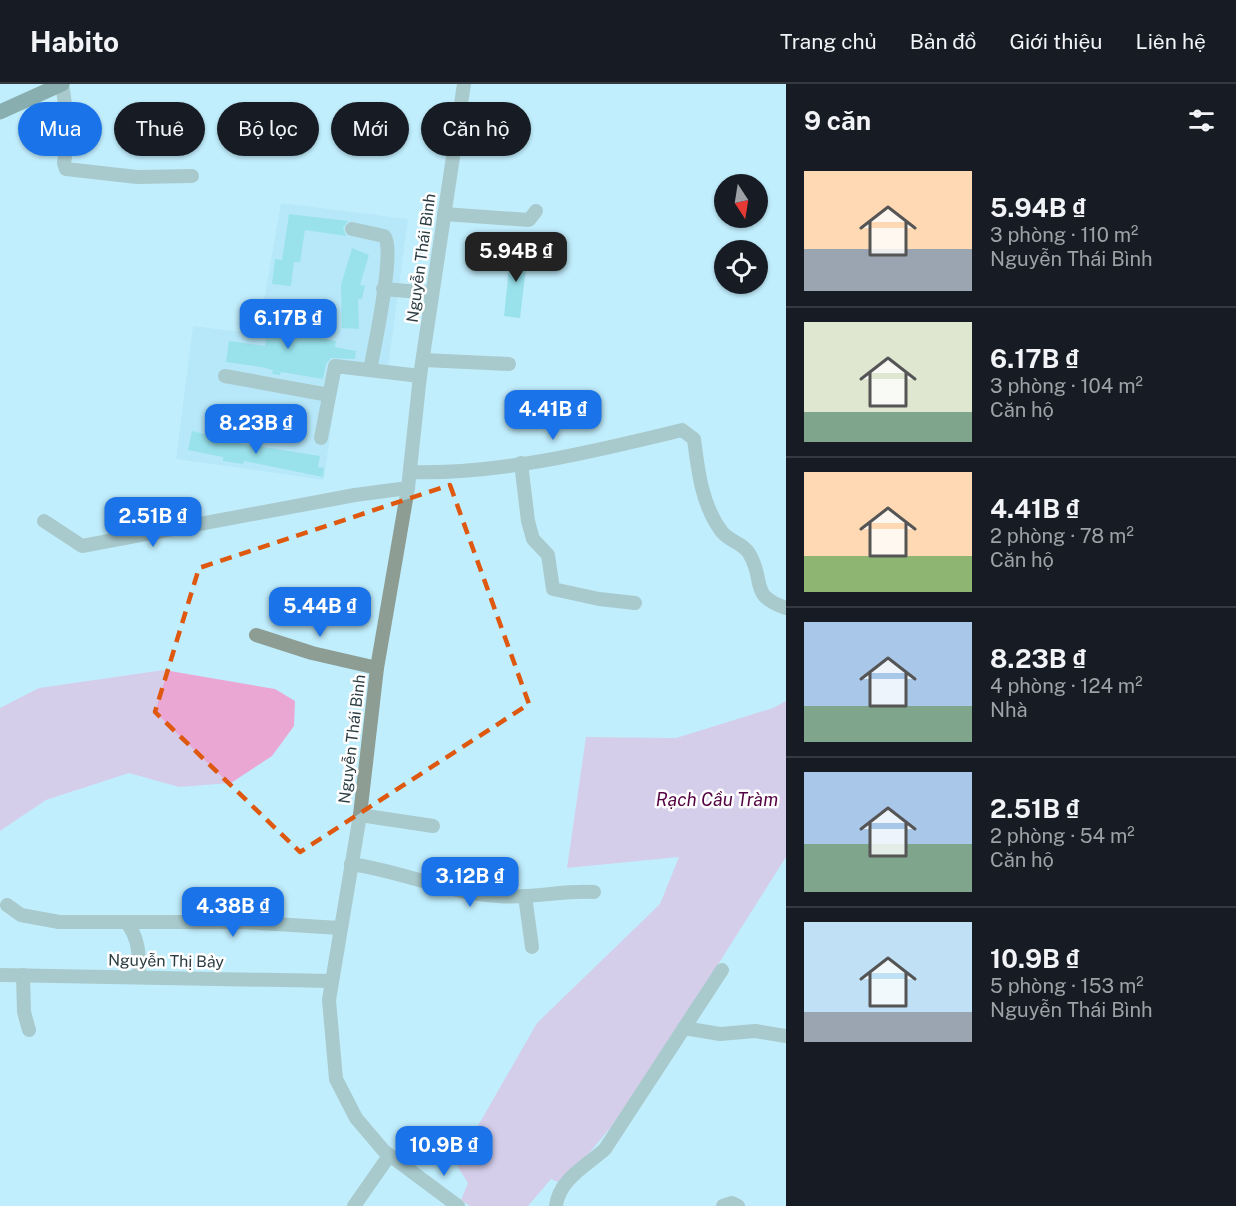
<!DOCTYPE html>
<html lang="vi">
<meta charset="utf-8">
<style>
body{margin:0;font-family:"Public Sans",sans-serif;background:#242831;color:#f1f3f6;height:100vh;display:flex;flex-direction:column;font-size:22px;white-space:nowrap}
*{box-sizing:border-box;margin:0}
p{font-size:20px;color:#9ea1a6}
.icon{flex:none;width:33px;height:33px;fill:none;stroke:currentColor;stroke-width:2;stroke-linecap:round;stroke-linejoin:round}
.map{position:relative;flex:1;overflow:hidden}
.sheet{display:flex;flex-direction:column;background:#171b24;width:450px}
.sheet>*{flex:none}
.top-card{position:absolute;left:18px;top:18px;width:570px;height:54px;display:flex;gap:12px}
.needle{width:39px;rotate:168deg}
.fabs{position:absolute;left:714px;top:90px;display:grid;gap:12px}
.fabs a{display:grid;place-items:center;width:54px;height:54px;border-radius:50%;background:#171b24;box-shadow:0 2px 4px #0004;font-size:30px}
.price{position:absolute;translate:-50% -51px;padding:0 14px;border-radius:12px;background:#1a73e8;color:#fff;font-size:20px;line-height:39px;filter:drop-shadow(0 2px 3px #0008)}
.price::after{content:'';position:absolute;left:50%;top:36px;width:18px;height:14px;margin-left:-9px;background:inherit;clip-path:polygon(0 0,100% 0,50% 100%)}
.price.selected{background:#222;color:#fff}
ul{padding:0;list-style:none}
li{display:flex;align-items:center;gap:18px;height:150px;padding:0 18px}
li+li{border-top:2px solid #363941}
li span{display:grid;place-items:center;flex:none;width:168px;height:120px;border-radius:0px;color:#555}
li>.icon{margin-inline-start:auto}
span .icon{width:72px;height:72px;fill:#fffc;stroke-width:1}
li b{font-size:26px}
h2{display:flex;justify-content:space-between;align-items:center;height:72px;padding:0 18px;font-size:26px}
.pill{padding:0 21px;border-radius:27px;background:#171b24;box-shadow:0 2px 4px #0004;font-size:21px;line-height:54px}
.pill.selected{background:#1a73e8;color:#fff}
header{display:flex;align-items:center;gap:36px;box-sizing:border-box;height:84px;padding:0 30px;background:#171b24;border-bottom:2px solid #363941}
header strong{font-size:28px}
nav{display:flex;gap:33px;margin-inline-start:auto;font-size:21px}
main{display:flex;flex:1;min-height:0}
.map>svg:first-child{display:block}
.built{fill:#ace1f3}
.water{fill:#eba7d4}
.building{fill:#69d2d8}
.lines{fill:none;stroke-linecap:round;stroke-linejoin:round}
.minor{stroke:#8d9d93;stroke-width:14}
.major{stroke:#436150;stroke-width:15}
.marked{fill:none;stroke:#df580f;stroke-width:4.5;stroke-dasharray:12 8;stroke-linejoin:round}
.labels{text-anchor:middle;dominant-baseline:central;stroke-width:5;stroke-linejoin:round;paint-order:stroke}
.street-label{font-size:16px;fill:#2c3e44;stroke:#fff}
.water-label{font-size:18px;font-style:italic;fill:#540342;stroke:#fff}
</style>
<header>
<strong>Habito</strong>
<nav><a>Trang chủ</a><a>Bản đồ</a><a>Giới thiệu</a><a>Liên hệ</a></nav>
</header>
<main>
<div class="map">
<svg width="786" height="1122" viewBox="0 0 786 1122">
<rect width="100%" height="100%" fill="#c1eefd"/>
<path class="built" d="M281 119 408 135 387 292 339 287 324 396 176 375 193 242 258 250Z"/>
<g class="water">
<path d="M164 586 275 605 295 617 294 642 272 672 231 699 179 703 129 689 46 716 0 747V624L39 604Z"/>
<path d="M786 617V773L683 936 611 1043 563 1100 551 1095 528 1122H470L461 1116 468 1099 456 1080 537 939 660 820 679 773 567 784 586 653 676 654 773 624Z"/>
</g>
<g class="building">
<path d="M289 130 348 137 343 144 346 152 305 146 300 178H294L291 202 272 200 275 175 282 176Z"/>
<path d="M352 164 369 171 360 201 365 202 362 215H358L359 245 342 244 341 201Z"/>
<path d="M511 165 528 167 520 234 504 232Z"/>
<path d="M277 218 292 220 287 248 336 257 335 263 356 267 355 275 331 274 326 280 323 295 281 288 280 291 272 290 273 286 261 283 226 278 229 257 265 262 266 254 271 255Z"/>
<path d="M192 347 213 352 212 355 320 372 318 383 324 384 323 393 244 377 243 380 223 377V373L188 366Z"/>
</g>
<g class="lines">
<g class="minor">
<path d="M62 0 69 46 64 79 66 85 137 93 192 92"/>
<path d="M444 130 529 136 536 127"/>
<path d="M352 145 384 152C396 162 374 265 370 286"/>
<path d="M383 205 432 209"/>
<path d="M423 276 509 280"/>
<path d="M225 292 329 311"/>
<path d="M321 354 335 282 420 292"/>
<path d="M521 379 528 437 533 455 548 471 553 505 599 515 635 519"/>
<path d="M410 388C498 391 596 367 682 346L694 355C698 387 702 422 722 448 730 458 744 459 750 471 765 497 749 512 786 524"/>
<path d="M44 437 82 462 355 411 408 404"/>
<path d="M256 551 312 569 377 584"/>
<path d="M360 731 433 742"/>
<path d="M351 780C401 787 448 809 498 812 531 815 562 806 594 808"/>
<path d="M525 812 532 863"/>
<path d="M7 821 21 831 59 838H243L340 844"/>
<path d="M127 839C140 856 139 873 139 893"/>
<path d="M0 891 332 897"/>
<path d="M23 891 24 928 29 946"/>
<path d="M684 944 720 950 755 947 786 952"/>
<path d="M354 1122 389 1072"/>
<path d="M458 1122 384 1067 356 1034 336 995 329 916 360 731 377 584 408 404 420 292 464 0"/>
<path d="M556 1122C559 1095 588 1081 605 1065L722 886"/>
<path d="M723 1122 732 1119 738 1122"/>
</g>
<path class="major" d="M0 28 62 0"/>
</g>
<path d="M0 0H786V1122H0ZM450 401 529 620 300 768 155 628 199 484Z" fill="#c1eefd" fill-opacity=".55" fill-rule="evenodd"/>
<path class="marked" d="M450 401 529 620 300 768 155 628 199 484Z"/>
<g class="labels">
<g class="street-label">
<text transform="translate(421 174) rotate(-82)">Nguyễn Thái Bình</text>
<text transform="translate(352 655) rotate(-83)">Nguyễn Thái Bình</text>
<text transform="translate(166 877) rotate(1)">Nguyễn Thị Bảy</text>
</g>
<g class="water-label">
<text x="717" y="715">Rạch Cầu Tràm</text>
</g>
</g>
</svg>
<div class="fabs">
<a><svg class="needle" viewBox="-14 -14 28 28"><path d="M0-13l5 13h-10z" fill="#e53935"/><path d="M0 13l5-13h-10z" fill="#9ea1a6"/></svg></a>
<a><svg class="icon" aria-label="locate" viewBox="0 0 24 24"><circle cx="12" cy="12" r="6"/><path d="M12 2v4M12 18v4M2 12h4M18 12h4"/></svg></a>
</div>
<b class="price selected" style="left:516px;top:199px">5.94B ₫</b>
<b class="price" style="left:288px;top:266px">6.17B ₫</b>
<b class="price" style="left:553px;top:357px">4.41B ₫</b>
<b class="price" style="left:256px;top:371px">8.23B ₫</b>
<b class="price" style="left:153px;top:464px">2.51B ₫</b>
<b class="price" style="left:320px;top:554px">5.44B ₫</b>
<b class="price" style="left:470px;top:824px">3.12B ₫</b>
<b class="price" style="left:233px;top:854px">4.38B ₫</b>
<b class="price" style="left:444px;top:1093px">10.9B ₫</b>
<div class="top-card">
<a class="pill selected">Mua</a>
<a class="pill">Thuê</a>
<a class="pill">Bộ lọc</a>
<a class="pill">Mới</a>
<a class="pill">Căn hộ</a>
</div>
</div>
<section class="sheet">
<h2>9 căn<svg class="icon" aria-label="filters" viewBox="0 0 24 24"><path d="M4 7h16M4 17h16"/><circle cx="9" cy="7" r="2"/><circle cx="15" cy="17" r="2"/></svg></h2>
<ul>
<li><span style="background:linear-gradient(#ffd9b3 65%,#9aa5b1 0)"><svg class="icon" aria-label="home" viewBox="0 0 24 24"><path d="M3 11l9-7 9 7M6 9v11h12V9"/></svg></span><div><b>5.94B ₫</b><p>3 phòng · 110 m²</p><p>Nguyễn Thái Bình</p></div></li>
<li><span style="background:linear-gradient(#dfe7d0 75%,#7fa58c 0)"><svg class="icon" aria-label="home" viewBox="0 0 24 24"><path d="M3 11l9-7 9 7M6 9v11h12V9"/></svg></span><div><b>6.17B ₫</b><p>3 phòng · 104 m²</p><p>Căn hộ</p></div></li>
<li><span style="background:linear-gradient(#ffd9b3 70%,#8fb573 0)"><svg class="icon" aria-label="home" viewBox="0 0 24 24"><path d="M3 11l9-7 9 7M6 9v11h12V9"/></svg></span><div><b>4.41B ₫</b><p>2 phòng · 78 m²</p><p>Căn hộ</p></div></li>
<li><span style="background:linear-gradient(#a9c7e8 70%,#7fa58c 0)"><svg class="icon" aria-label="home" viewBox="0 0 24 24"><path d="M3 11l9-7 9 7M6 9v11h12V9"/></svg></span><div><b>8.23B ₫</b><p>4 phòng · 124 m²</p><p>Nhà</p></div></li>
<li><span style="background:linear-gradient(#a9c7e8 60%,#7fa58c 0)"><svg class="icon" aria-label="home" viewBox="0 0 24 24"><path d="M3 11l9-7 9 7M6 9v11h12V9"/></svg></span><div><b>2.51B ₫</b><p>2 phòng · 54 m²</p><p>Căn hộ</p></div></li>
<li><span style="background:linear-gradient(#bfe0f5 75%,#9aa5b1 0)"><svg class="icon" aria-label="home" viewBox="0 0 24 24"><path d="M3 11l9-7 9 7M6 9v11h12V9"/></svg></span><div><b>10.9B ₫</b><p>5 phòng · 153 m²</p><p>Nguyễn Thái Bình</p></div></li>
</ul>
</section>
</main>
